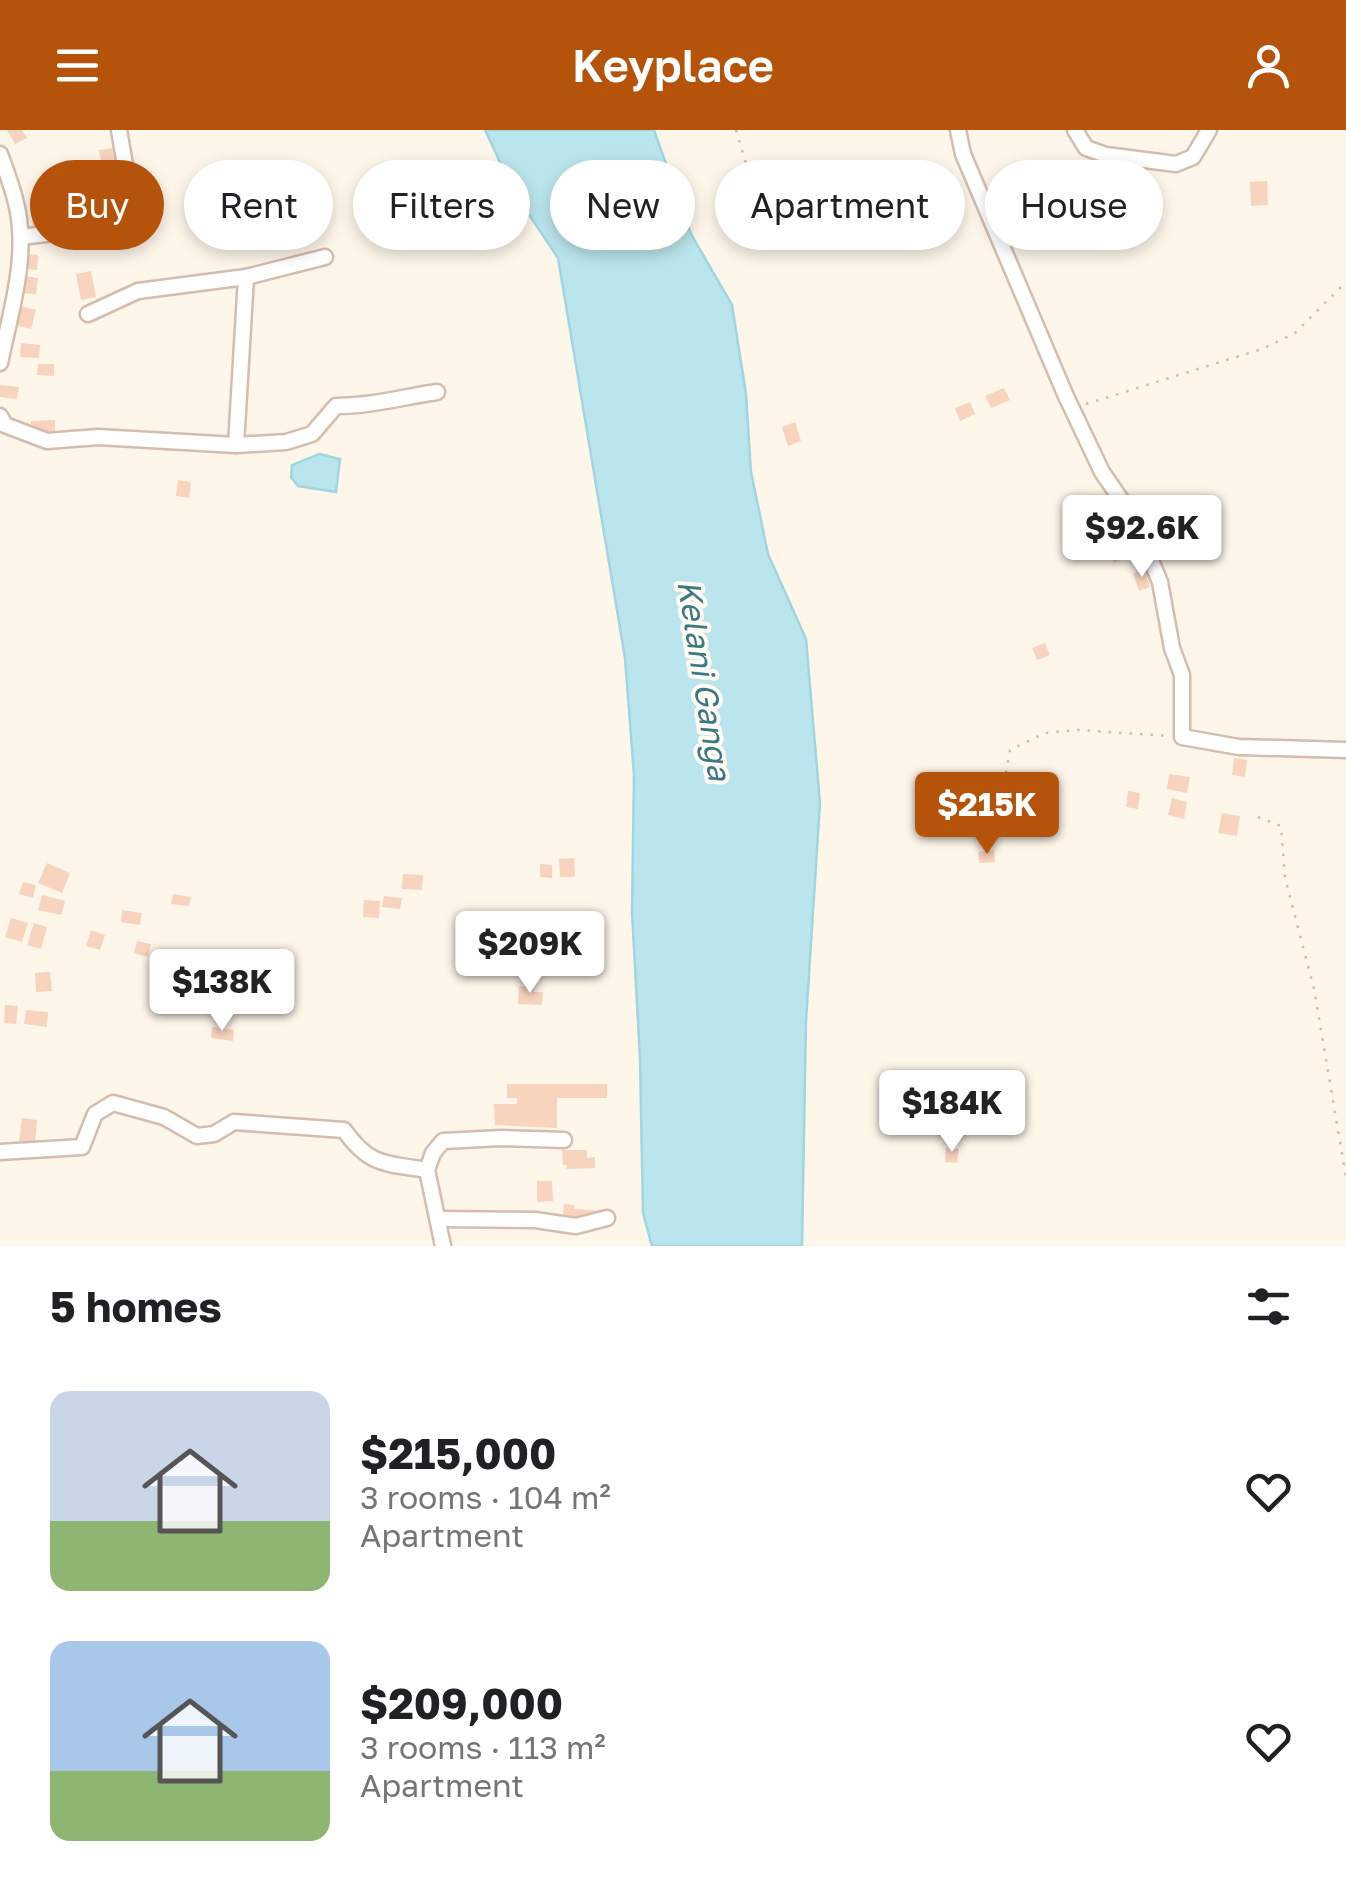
<!DOCTYPE html>
<meta charset="utf-8">
<style>
body{margin:0;font-family:"Golos Text",sans-serif;background:#f2f2f2;color:#202124;height:100vh;display:flex;flex-direction:column;font-size:38px;white-space:nowrap}
*{box-sizing:border-box;margin:0}
p{font-size:32px;color:#757577}
.icon{flex:none;width:55px;height:55px;fill:none;stroke:currentColor;stroke-width:2;stroke-linecap:round;stroke-linejoin:round}
.map{position:relative;height:1116px;overflow:hidden}
.details{display:flex;flex-direction:column;background:#fff;flex:1}
.details>*{flex:none}
.banner{position:absolute;left:30px;top:30px;width:1288px;height:90px;display:flex;gap:20px}
.price{position:absolute;translate:-50% -85px;padding:0 22px;border-radius:10px;background:#fff;color:#222;font-size:32px;line-height:65px;filter:drop-shadow(0 2px 5px #0008)}
.price::after{content:'';position:absolute;left:50%;top:60px;width:30px;height:22px;margin-left:-15px;background:inherit;clip-path:polygon(0 0,100% 0,50% 100%)}
.price.active{background:#b45309;color:#fff}
ul{padding:0;list-style:none}
li{display:flex;align-items:center;gap:30px;height:250px;padding:0 50px}
li span{display:grid;place-items:center;flex:none;width:280px;height:200px;border-radius:20px;color:#555}
li>.icon{margin-inline-start:auto}
span .icon{width:120px;height:120px;fill:#fffc;stroke-width:1}
li b{font-size:42px}
h2{display:flex;justify-content:space-between;align-items:center;height:120px;padding:0 50px;font-size:42px}
.tag{padding:0 35px;border-radius:45px;background:#fff;box-shadow:0 5px 15px #0003;font-size:35px;line-height:90px}
.tag.active{background:#b45309;color:#fff}
header{display:flex;justify-content:space-between;align-items:center;height:130px;padding:0 50px;background:#b45309;color:#fff;font-size:45px;font-weight:600}
.map>svg:first-child{display:block}
.water{fill:#bae5ec;stroke:#9fd6df;stroke-width:2.5}
.building{fill:#f8d4be}
.lines{fill:none;stroke-linecap:round;stroke-linejoin:round}
.street-casing{stroke:#d4bdad;stroke-width:19}
.path{stroke:#deb79f;stroke-width:2.5;stroke-dasharray:2.5 8;stroke-linecap:butt}
.street{stroke:#fff;stroke-width:14}
.labels{text-anchor:middle;dominant-baseline:central;stroke-width:8;stroke-linejoin:round;paint-order:stroke}
.water-label{font-size:32px;font-style:italic;fill:#3a7884;stroke:#fffaf2}
</style>
<header><svg class="icon" aria-label="menu" viewBox="0 0 24 24"><path d="M4 6h16M4 12h16M4 18h16"/></svg>Keyplace<svg class="icon" aria-label="person" viewBox="0 0 24 24"><circle cx="12" cy="8" r="4"/><path d="M4 21q1-7 8-7t8 7"/></svg></header>
<div class="map">
<svg width="1346" height="1116" viewBox="0 0 1346 1116">
<rect width="100%" height="100%" fill="#fff6ea"/>
<g class="water">
<path d="M485 0H654L691 104 732 175 746 264 751 342 768 424 806 509 820 673 806 891 802 1116H652L643 1083 640 929 632 782 634 645 625 528 558 128 514 62Z"/>
<path d="M319 324 340 329 336 362 298 356 291 347 292 335Z"/>
</g>
<g class="building">
<path d="M7 0H22L27 8 15 14Z"/>
<path d="M114 18 118 42 103 45 99 20Z"/>
<path d="M1267 51 1268 75 1251 76 1250 52Z"/>
<path d="M75 53 78 82 61 84 58 55Z"/>
<path d="M45 73 48 94 33 96 30 75Z"/>
<path d="M27 124 38 125 37 140 25 139Z"/>
<path d="M91 141 96 167 81 170 76 144Z"/>
<path d="M24 146 38 148 36 164 22 163Z"/>
<path d="M21 176 36 180 31 199 16 195Z"/>
<path d="M21 213 40 215 39 228 20 227Z"/>
<path d="M38 234H54V246L37 245Z"/>
<path d="M0 255 19 257 17 269 0 267Z"/>
<path d="M1004 258 1010 270 991 278 985 266Z"/>
<path d="M970 272 975 284 960 291 955 278Z"/>
<path d="M55 290V304H31V291Z"/>
<path d="M795 292 801 311 788 316 782 297Z"/>
<path d="M178 350 191 352 189 368 176 366Z"/>
<path d="M1166 404 1173 425 1163 429 1155 408Z"/>
<path d="M1120 412 1127 427 1114 433 1107 417Z"/>
<path d="M1144 439 1150 457 1139 461 1133 444Z"/>
<path d="M1045 513 1050 525 1037 530 1032 518Z"/>
<path d="M1234 628 1247 630 1245 647 1232 645Z"/>
<path d="M1169 644 1190 647 1187 663 1167 659Z"/>
<path d="M1128 661 1140 663 1138 679 1126 677Z"/>
<path d="M1172 668 1187 672 1184 689 1168 685Z"/>
<path d="M1222 683 1240 686 1237 706 1218 703Z"/>
<path d="M994 720 995 732 979 733 978 722Z"/>
<path d="M574 728 575 747H560L559 729Z"/>
<path d="M47 733 70 743 62 763 38 753Z"/>
<path d="M540 734 552 735V748L540 747Z"/>
<path d="M403 744 423 745 422 760 402 759Z"/>
<path d="M23 752 36 755 33 768 19 764Z"/>
<path d="M173 764 191 767 189 776 171 774Z"/>
<path d="M42 765 65 771 61 785 38 780Z"/>
<path d="M384 766 402 768 400 779 382 777Z"/>
<path d="M364 770 380 771 379 788 363 787Z"/>
<path d="M122 780 142 783 140 795 121 792Z"/>
<path d="M11 788 28 793 22 812 5 807Z"/>
<path d="M34 793 47 797 41 819 27 815Z"/>
<path d="M91 800 105 805 100 820 86 816Z"/>
<path d="M137 811 151 814 148 827 134 823Z"/>
<path d="M50 842 52 861 36 862 35 843Z"/>
<path d="M519 856 535 857 534 862H543L542 875 518 874Z"/>
<path d="M5 875 18 876 16 894 4 893Z"/>
<path d="M26 880 48 882 47 897 24 894Z"/>
<path d="M212 897 234 900 233 911 211 908Z"/>
<path d="M507 954H607V968H557V998L495 995 494 974H517V968H507Z"/>
<path d="M22 988 37 990 35 1012 19 1011Z"/>
<path d="M946 1018 959 1019 957 1033 945 1032Z"/>
<path d="M562 1020H587V1028L595 1027V1038L567 1039V1035H563Z"/>
<path d="M537 1051H552L553 1071 537 1072Z"/>
<path d="M564 1074 575 1075 574 1079 603 1081V1088L563 1086Z"/>
</g>
<g class="lines">
<defs>
<g id="street">
<path d="M958 0 963 24 1065 264 1102 342 1133 387 1160 452 1172 518 1182 545V607L1239 617 1346 620"/>
<path d="M1075 0 1086 18 1106 25 1176 34 1193 27 1209 0"/>
<path d="M0 24C5 38 11 53 15 69 30 122 11 180 0 233"/>
<path d="M21 107 53 103 129 83 131 69 119 0"/>
<path d="M88 184 138 161 246 147 325 127"/>
<path d="M0 286 5 295 47 311 98 307 236 315 286 312 312 304 336 276C372 276 402 267 437 262"/>
<path d="M236 315 246 147"/>
<path d="M0 1022 82 1017 95 984 113 973 164 987 197 1006 214 1004 234 992 344 1000C370 1037 386 1033 427 1040L443 1116"/>
<path d="M427 1040 433 1023 443 1011 501 1008 564 1010"/>
<path d="M440 1089 535 1090 576 1096 607 1088"/>
</g>
</defs>
<use href="#street" class="street-casing"/>
<g class="path">
<path d="M736 0 763 90 771 99 788 102 959 51"/>
<path d="M1086 274 1262 219 1295 203 1346 152"/>
<path d="M1258 687 1281 696 1285 748 1314 859 1346 1047"/>
<path d="M995 705 1010 620 1045 603 1078 600 1170 606"/>
</g>
<use href="#street" class="street"/>
</g>
<g class="labels">
<g class="water-label">
<text transform="translate(705 550) rotate(81)">Kelani Ganga</text>
</g>
</g>
</svg>
<b class="price" style="left:1142px;top:450px">$92.6K</b>
<b class="price active" style="left:987px;top:727px">$215K</b>
<b class="price" style="left:530px;top:866px">$209K</b>
<b class="price" style="left:222px;top:904px">$138K</b>
<b class="price" style="left:952px;top:1025px">$184K</b>
<div class="banner">
<a class="tag active">Buy</a>
<a class="tag">Rent</a>
<a class="tag">Filters</a>
<a class="tag">New</a>
<a class="tag">Apartment</a>
<a class="tag">House</a>
</div>
</div>
<section class="details">
<h2>5 homes<svg class="icon" aria-label="filters" viewBox="0 0 24 24"><path d="M4 7h16M4 17h16"/><circle cx="9" cy="7" r="2"/><circle cx="15" cy="17" r="2"/></svg></h2>
<ul>
<li><span style="background:linear-gradient(#c9d6e8 65%,#8fb573 0)"><svg class="icon" aria-label="home" viewBox="0 0 24 24"><path d="M3 11l9-7 9 7M6 9v11h12V9"/></svg></span><div><b>$215,000</b><p>3 rooms · 104 m²</p><p>Apartment</p></div><svg class="icon" aria-label="heart" viewBox="0 0 24 24"><path d="M12 20l-8-8c-3-5 5-10 8-4 3-6 11-1 8 4z"/></svg></li>
<li><span style="background:linear-gradient(#a9c7e8 65%,#8fb573 0)"><svg class="icon" aria-label="home" viewBox="0 0 24 24"><path d="M3 11l9-7 9 7M6 9v11h12V9"/></svg></span><div><b>$209,000</b><p>3 rooms · 113 m²</p><p>Apartment</p></div><svg class="icon" aria-label="heart" viewBox="0 0 24 24"><path d="M12 20l-8-8c-3-5 5-10 8-4 3-6 11-1 8 4z"/></svg></li>
</ul>
</section>
